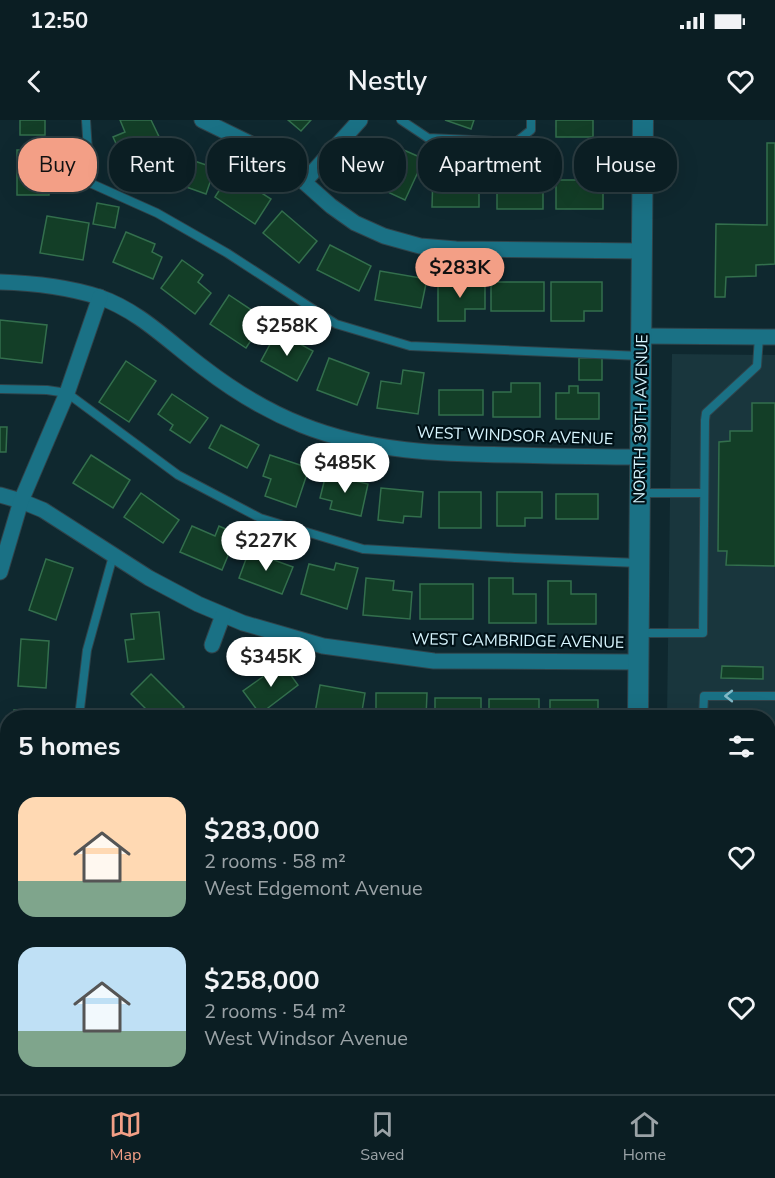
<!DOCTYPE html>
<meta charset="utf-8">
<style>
body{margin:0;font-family:"Nunito Sans",sans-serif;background:#14272b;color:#f1f3f6;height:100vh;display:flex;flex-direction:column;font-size:22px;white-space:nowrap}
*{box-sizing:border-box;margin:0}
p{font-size:20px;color:#9aa2a6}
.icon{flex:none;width:33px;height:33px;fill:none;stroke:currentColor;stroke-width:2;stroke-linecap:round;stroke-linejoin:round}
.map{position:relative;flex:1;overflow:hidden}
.panel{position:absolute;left:0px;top:590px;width:776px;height:386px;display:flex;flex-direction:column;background:#0b1e23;border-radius:24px 24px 0 0;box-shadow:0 6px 24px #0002,0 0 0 2px #2b3c41}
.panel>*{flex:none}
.top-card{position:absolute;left:18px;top:18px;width:740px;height:54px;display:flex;gap:12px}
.price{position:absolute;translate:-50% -51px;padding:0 14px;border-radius:21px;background:#fff;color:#222;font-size:20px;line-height:39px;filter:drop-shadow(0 2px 3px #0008)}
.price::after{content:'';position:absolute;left:50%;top:36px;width:18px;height:14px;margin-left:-9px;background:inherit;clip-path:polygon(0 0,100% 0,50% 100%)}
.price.on{background:#f39f86;color:#111}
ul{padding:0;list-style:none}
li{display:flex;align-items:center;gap:18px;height:150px;padding:0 18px}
li span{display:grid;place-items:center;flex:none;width:168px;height:120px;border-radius:18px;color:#555}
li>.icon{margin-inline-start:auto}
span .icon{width:72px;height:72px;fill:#fffc;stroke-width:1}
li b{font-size:26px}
h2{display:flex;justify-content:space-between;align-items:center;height:72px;padding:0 18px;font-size:26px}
.chip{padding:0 21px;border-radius:24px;background:#0b1e23;box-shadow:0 6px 24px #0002,0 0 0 2px #2b3c41;font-size:21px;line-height:54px}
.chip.on{background:#f39f86;color:#111}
.status{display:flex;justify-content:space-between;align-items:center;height:42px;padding:0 30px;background:#0b1e23;direction:ltr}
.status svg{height:16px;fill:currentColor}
header{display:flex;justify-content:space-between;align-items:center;height:78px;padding:0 18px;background:#0b1e23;font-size:27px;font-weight:600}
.tab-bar{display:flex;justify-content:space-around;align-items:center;height:84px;border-top:2px solid #2b3c41;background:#0b1e23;font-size:16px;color:#9aa2a6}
.tab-bar a{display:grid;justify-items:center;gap:3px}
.tab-bar .on{color:#f39f86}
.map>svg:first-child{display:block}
.built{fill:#19363d}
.building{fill:#133e27;stroke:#336f4d;stroke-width:1.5}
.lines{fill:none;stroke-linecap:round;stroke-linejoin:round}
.service-casing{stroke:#30434a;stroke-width:10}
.minor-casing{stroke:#30434a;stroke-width:17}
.tertiary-casing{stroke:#30434a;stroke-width:22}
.service{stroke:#1a7185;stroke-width:8}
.minor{stroke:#1a7185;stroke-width:15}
.tertiary{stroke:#1a7185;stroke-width:20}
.oneway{stroke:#82bac8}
.labels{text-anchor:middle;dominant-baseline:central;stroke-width:4.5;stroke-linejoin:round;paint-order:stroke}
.street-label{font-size:16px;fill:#d8f6ff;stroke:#001117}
</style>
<div class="status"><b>12:50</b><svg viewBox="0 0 49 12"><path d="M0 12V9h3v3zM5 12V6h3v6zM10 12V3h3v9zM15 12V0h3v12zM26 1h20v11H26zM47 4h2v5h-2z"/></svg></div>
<header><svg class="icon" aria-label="back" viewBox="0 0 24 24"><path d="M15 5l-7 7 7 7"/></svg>Nestly<svg class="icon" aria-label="heart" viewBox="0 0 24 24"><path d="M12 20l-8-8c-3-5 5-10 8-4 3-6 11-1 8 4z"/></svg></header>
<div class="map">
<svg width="775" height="974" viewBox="0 0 775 974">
<rect width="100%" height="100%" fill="#0f282f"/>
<path class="built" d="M672 234 775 235V940H768V597H667Z"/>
<g class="building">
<rect x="20" y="0" width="25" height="15"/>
<path d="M120 0H151L163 25 125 43 113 17 125 12Z"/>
<path d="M288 0H311L301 11Z"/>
<path d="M445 0H474L471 9Z"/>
<rect x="556" y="0" width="37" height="17"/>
<path d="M767 23H775V144L756 145V156L726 157 725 177H715L716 104 767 105Z"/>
<path d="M397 27 424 39 405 80 366 62 378 35 391 41Z"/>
<path d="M17 30H42V46H49V75H17Z"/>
<path d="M171 33 215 48 206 74 161 58Z"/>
<path d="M497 52H529V61H543V89H497Z"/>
<path d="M230 53 271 79 255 104 215 77Z"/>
<path d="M433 54H465V61H479V87H432Z"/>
<rect x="556" y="60" width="47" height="29"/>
<path d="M97 83 119 87 115 108 93 104Z"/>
<path d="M282 91 317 121 299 143 263 113Z"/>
<path d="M47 96 89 103 83 140 40 133Z"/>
<path d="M126 112 155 124 152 132 162 137 153 159 113 142Z"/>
<path d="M330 125 371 146 359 171 317 150Z"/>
<path d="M182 140 203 155 198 162 211 173 195 194 161 168Z"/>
<path d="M380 151 427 159 421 188 375 180Z"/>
<path d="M438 161H485V189H465V201H438Z"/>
<rect x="491" y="162" width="53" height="29"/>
<path d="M551 162H602V191H584V201H551Z"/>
<path d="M229 175 265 199 246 228 210 204Z"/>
<path d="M0 200 47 205 42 243 0 238Z"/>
<path d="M274 217 285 223 289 218 313 231 297 261 261 241Z"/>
<path d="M329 238 369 253 357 285 317 270Z"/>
<rect x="579" y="238" width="23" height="22"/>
<path d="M126 241 156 261 129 302 99 282Z"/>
<path d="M403 250 424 253 418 294 377 288 381 261 401 264Z"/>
<path d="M511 263H540V297H493V272H511Z"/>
<path d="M569 266H578V273H599V299H556V273H569Z"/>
<rect x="439" y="270" width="44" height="25"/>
<path d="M172 274 208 298 190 323 170 310 173 305 158 294Z"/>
<path d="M752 283H775V446L726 445 727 431H718L719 322 730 321V311H752Z"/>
<path d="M221 305 259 325 247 348 209 328Z"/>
<path d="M0 307H7L6 332H0Z"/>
<path d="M91 335 130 360 113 388 73 363Z"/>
<path d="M270 335 309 348 296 387 265 376 271 359 263 356Z"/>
<path d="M326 354 368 364 361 396 330 389 332 381 320 378Z"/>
<path d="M381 368 423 372 421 397 404 396 403 403 378 400Z"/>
<rect x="439" y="372" width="42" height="36"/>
<path d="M497 372H542V398H525V406H497Z"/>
<path d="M141 373 179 400 163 423 124 397Z"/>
<rect x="556" y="374" width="42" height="25"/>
<path d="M192 406 215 416 219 406 237 414 222 450 180 432Z"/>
<path d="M249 431 293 447 282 474 239 458Z"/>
<path d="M46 439 73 448 56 500 29 490Z"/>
<path d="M336 443 358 448 347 489 301 474 309 444 334 450Z"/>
<path d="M366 458 394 461 393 470 412 472 410 499 363 495Z"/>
<path d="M489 458H513V474H536V503H489Z"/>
<path d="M548 461H571V474H596V504H548Z"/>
<rect x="420" y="464" width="53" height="35"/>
<path d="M159 492 164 539 128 542 125 520 134 519 131 494Z"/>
<path d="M21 519 49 521 46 568 18 566Z"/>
<path d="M282 543 298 565 260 594 243 571Z"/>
<path d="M722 546 763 547V559L721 558Z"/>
<path d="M151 554 184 587 174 597H154L131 574Z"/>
<path d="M320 565 365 573 361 597H337L315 593Z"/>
<path d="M376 573H427L426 597H376Z"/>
<rect x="435" y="578" width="46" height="19"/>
<rect x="489" y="579" width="50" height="18"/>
<rect x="550" y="580" width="48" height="17"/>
<rect x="194" y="589" width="46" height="8"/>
<rect x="14" y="590" width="29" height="7"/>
<rect x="4" y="684" width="4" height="28"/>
<path d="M122 968H143L139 974H133Z"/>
</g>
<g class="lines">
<defs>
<g id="service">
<path d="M86 0 90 63 157 93 227 133 336 204 410 226 641 236"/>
<path d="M401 0 428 18 516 22 531 10V0"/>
<path d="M0 269 47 270 67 273 178 355 260 398 363 429 515 438 639 443"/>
<path d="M642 373H704"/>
<path d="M640 513H703L705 300 706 293 757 246 759 217"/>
<path d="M79 597 87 530 113 436"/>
<path d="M703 597 704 576H775"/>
<path d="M768 622H775"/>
<path d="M73 968V974"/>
<path d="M753 974V968"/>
</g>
<g id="minor">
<path d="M202 0 249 23 304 62 331 86 355 103 384 116 420 126 456 129 642 131"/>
<path d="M304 62 360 0"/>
<path d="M0 162C33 163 68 167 99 177 140 191 170 223 204 248 234 271 267 291 302 305 369 332 441 334 513 335 555 336 598 337 640 337"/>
<path d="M642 216 775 217"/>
<path d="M0 375 21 381 43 390 149 458 198 484 243 503 323 526 434 541 638 542"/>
<path d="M0 452 21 381 67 273 100 177"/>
<path d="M212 525 223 495"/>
<path d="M0 755H8"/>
<path d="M768 959H775"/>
<path d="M396 974 484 968"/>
</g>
<g id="tertiary">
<path d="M638 597 643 0"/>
<path d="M633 974V968"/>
</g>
</defs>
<use href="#service" class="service-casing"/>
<use href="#minor" class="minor-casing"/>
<use href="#tertiary" class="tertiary-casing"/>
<use href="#service" class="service"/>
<use href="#minor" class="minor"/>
<use href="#tertiary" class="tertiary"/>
</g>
<defs><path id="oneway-chevron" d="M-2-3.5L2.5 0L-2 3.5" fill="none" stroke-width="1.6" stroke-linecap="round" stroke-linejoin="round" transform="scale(1.5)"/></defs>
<use class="oneway" href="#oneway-chevron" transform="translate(729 576) rotate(180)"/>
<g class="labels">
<g class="street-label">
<text transform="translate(641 299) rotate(-89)">NORTH 39TH AVENUE</text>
<text transform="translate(515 316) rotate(2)">WEST WINDSOR AVENUE</text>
<text transform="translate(518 521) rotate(1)">WEST CAMBRIDGE AVENUE</text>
</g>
</g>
</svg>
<b class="price on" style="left:460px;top:179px">$283K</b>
<b class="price" style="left:287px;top:237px">$258K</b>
<b class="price" style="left:345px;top:374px">$485K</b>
<b class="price" style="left:266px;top:452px">$227K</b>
<b class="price" style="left:271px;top:568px">$345K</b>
<div class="top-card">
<a class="chip on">Buy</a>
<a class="chip">Rent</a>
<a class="chip">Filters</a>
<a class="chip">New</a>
<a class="chip">Apartment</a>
<a class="chip">House</a>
</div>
<section class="panel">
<h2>5 homes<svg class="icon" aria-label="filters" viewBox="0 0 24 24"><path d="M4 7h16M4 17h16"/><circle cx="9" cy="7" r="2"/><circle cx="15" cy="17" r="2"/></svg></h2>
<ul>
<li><span style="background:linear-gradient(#ffd9b3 70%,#7fa58c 0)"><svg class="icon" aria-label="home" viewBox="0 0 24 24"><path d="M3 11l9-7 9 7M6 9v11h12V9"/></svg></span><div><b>$283,000</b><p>2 rooms · 58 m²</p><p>West Edgemont Avenue</p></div><svg class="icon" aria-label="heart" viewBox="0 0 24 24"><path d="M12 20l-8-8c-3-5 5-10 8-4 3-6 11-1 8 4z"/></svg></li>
<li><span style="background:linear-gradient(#bfe0f5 70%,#7fa58c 0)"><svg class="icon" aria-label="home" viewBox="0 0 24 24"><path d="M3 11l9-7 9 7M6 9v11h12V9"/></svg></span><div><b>$258,000</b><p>2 rooms · 54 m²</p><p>West Windsor Avenue</p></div><svg class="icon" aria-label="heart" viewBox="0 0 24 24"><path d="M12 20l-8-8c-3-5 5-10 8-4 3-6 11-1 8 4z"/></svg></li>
</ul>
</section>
</div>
<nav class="tab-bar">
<a class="on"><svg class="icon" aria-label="map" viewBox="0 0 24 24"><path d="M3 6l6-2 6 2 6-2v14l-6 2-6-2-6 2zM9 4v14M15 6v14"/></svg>Map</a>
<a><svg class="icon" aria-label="saved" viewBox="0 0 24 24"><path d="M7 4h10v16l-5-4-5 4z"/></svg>Saved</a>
<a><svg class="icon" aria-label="home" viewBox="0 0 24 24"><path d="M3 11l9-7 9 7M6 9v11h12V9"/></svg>Home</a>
</nav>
